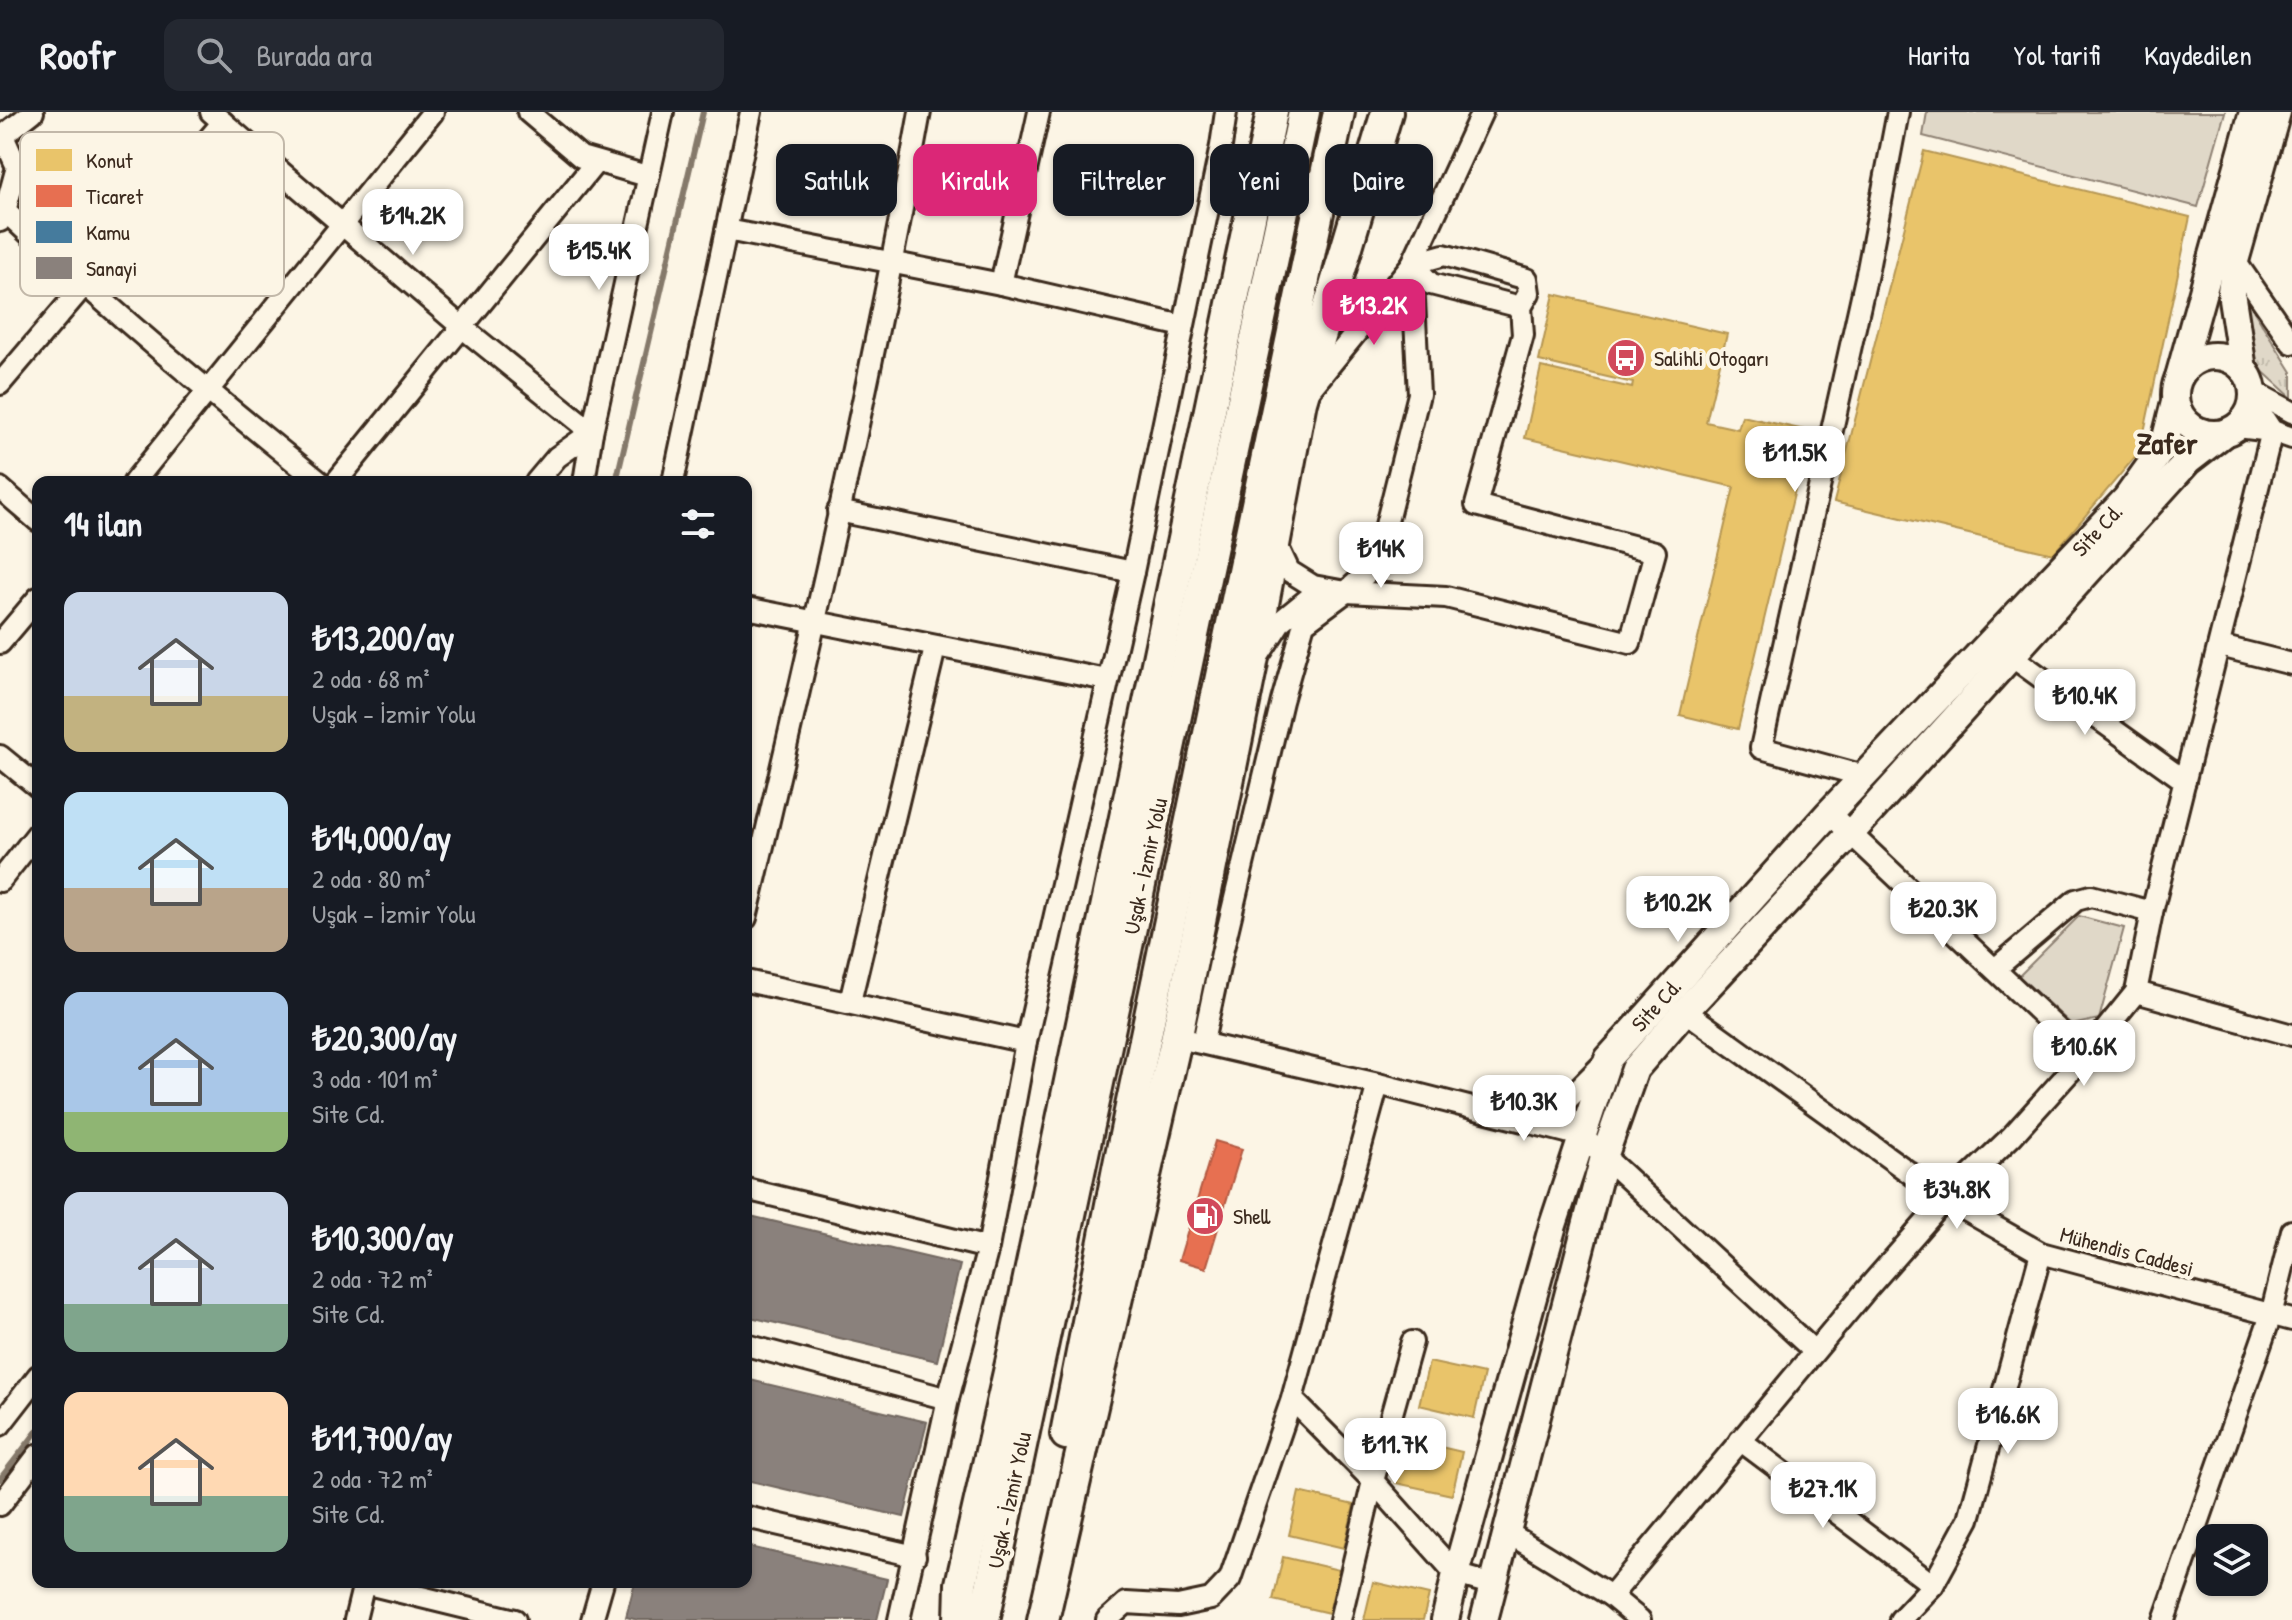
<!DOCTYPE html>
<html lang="tr">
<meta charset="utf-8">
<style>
body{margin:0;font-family:"Patrick Hand",sans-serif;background:#242831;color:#f1f3f6;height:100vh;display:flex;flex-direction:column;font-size:30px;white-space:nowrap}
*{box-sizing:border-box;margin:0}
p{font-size:26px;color:#9ea1a6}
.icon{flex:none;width:44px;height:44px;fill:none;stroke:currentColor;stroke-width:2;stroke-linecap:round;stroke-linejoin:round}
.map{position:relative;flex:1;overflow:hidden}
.sheet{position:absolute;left:32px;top:364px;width:720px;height:1112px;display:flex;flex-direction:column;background:#171b24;border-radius:16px;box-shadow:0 2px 6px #0004}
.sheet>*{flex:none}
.hud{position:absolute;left:776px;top:32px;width:760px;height:72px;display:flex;gap:16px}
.buttons{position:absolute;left:2196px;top:1412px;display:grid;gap:16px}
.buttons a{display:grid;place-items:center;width:72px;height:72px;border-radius:16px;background:#171b24;box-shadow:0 2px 6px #0004;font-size:40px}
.price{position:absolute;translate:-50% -68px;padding:0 18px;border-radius:16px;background:#fff;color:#222;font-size:26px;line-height:52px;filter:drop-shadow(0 2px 4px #0008)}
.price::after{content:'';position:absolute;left:50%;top:48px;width:24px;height:18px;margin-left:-12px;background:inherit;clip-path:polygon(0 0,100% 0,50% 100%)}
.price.current{background:#db2777;color:#fff}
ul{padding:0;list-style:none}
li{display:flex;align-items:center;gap:24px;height:200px;padding:0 32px}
li span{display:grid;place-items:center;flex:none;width:224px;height:160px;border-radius:16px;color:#555}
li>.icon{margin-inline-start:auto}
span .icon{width:96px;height:96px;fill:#fffc;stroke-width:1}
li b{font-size:34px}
h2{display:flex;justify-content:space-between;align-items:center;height:96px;padding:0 32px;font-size:34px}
.chip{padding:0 28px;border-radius:16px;background:#171b24;box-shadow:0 2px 6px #0004;font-size:28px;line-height:72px}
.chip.current{background:#db2777;color:#fff}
header{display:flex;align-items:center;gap:48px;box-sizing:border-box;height:112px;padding:0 40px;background:#171b24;border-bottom:2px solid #363941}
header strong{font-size:38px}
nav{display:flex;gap:44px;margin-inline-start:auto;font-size:28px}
.search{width:560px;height:72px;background:#242831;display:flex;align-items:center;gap:20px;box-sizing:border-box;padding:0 28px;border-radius:16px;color:#9ea1a6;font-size:30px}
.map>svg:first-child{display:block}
.grass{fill:url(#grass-tufts);stroke:#8e8173;stroke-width:2}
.green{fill:#e0d8c8;stroke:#8e8173;stroke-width:2}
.homes{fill:#e9c46a;stroke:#b59653;stroke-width:2}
.shops{fill:#e76f51;stroke:#b35a42;stroke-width:2}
.public{fill:#457b9d;stroke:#426377;stroke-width:2}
.industry{fill:#8a817c;stroke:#726760;stroke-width:2}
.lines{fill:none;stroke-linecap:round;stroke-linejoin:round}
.stream{stroke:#85796b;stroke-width:6}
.minor-casing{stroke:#3b2a1e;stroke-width:26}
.major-casing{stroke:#3b2a1e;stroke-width:32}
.highway-casing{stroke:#3b2a1e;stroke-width:36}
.minor{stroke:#fcf5e5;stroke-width:20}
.major{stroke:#fcf5e5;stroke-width:26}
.highway{stroke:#fcf5e5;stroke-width:30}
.labels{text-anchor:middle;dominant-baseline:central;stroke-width:8;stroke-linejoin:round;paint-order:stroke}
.poi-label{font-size:22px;fill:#3b2a1e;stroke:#fcf5e5;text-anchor:start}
.street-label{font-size:22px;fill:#3b2a1e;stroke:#fcf5e5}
.district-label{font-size:30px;font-weight:bold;fill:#3b2a1e;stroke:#fcf5e5}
.key{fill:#fcf5e5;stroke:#c2b8a9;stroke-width:2}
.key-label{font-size:22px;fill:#3b2a1e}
</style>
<header>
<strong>Roofr</strong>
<div class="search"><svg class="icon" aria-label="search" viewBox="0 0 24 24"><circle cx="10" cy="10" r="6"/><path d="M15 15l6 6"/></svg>Burada ara</div>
<nav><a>Harita</a><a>Yol tarifi</a><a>Kaydedilen</a></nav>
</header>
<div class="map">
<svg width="2292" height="1508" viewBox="0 0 2292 1508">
<defs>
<pattern id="grass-tufts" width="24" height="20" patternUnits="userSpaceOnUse" patternTransform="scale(2)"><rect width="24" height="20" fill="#e0d8c8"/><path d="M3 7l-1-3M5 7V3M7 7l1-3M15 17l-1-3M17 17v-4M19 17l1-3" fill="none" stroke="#c1baab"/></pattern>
</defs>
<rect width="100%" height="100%" fill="#fcf5e5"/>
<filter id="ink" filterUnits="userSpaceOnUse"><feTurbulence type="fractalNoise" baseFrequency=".0125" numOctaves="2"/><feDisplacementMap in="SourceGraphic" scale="16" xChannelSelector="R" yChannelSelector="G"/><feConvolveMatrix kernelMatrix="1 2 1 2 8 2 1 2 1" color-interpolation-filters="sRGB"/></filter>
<g filter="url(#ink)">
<path class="grass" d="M2243 182 2292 260V286L2259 256 2251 232Z"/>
<g class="green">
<path d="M1927 0H2225L2198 95 1923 24Z"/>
<path d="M2079 804 2124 816 2099 907 2072 913 2019 864Z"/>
</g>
<g class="homes">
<path d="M1924 39 2190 105 2140 339 2053 442 1834 390Z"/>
<path d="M1554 182 1727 222 1706 310 1738 317 1742 304 1809 319 1738 617 1680 603 1734 375 1525 326 1541 255 1632 276 1633 271 1539 249Z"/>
<path d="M1429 1250 1484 1262 1474 1306 1419 1293Z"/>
<path d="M1407 1327 1462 1340 1452 1383 1396 1371Z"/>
<path d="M1299 1380 1354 1393 1344 1436 1289 1423Z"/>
<path d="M1283 1445 1339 1458 1329 1501 1273 1488Z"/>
<path d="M1373 1470 1429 1483 1423 1508H1364Z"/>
</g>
<path class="shops" d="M1215 1029 1242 1037 1206 1156 1179 1148Z"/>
<path class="public" d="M1128 49 1180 56 1175 98 1123 91Z"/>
<g class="industry">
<path d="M746 1103 960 1153 937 1249 746 1204Z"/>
<path d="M746 1267 927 1310 904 1405 746 1368Z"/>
<path d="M746 1434 887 1467 877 1508H638L626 1505 635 1470H746Z"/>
</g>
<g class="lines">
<g class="stream">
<path d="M616 370 703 0"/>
<path d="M0 1367 38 1318"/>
</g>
<defs>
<g id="minor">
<path d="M211 0 463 216 592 320 557 345 536 370"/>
<path d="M528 0 581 45 647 64"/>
<path d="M0 26 33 0"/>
<path d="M5 99C106 195 212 283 320 370"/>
<path d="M0 109 5 99 17 55 3 24"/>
<path d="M727 118 1001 172 1183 214"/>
<path d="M2235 149 2292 231"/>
<path d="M1412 152 1431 172 1521 195"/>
<path d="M1001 172 1039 0"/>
<path d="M0 272 223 10"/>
<path d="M2253 279 2292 300"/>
<path d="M1308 280 1412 152 1444 143 1527 167 1529 181 1521 195 1523 223 1476 393 1655 440 1630 531 1446 485 1346 480"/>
<path d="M2237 315 2272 319 2292 326"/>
<path d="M134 370 433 0"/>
<path d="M336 370 596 50"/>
<path d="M584 370 592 320 663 0"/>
<path d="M673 370 751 0"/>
<path d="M0 376 38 409"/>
<path d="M838 399 1133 460"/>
<path d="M746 496 1107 568"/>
<path d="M0 531 38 486"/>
<path d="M2220 534 2292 552"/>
<path d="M1259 543 1281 509 1308 487 1346 480 1313 474 1289 459 1275 429"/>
<path d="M2011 544 2185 669"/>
<path d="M0 644 38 675"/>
<path d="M1864 664 1761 636 1868 157 1898 0"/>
<path d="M1829 701 2085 943"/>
<path d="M0 769 38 721"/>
<path d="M746 806C809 539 871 271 920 0"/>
<path d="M1995 857 2076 788 2091 784 2152 800"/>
<path d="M746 869 1026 930"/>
<path d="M2136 880 2292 923"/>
<path d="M850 890 935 536"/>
<path d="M1685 899 1946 1087 2041 1141 2292 1208"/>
<path d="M1192 929 1378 972 1582 1024 1814 1239"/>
<path d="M1203 930 1222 841 1282 589 1304 511 1346 480 1376 453 1419 282 1412 152 1482 0"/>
<path d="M1542 1013 1605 950"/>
<path d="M746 1077 988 1136"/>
<path d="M746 1233 948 1287"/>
<path d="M1292 1287 1373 1369 1456 1462 1494 1473"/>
<path d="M0 1313 38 1264"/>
<path d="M1740 1328 1933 1473"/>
<path d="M0 1393 38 1343"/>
<path d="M746 1405 915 1444"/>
<path d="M1507 1420 1611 1484 1640 1508"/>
<path d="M1611 1484 1866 1178 1946 1087 2012 1024 2085 943 2136 880 2152 800 2272 319 2253 290"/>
<path d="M355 1508 364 1471 515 1508"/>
<path d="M592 1508 603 1470"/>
<path d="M899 1508 948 1287 988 1136 1026 930 1133 460 1221 34 1226 0"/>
<path d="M1107 1508 1126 1491 1178 1494 1211 1487 1230 1467 1292 1287 1378 972"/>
<path d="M1340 1508 1373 1369 1412 1230"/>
<path d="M1900 1508 1933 1473 1969 1407 2041 1141"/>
<path d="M2164 1508 2271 1203 2292 1119"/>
</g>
<g id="major">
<circle cx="2214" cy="283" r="39"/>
<path d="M2243 257 2231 180 2235 149 2277 0"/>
<path d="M2179 265 2253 0"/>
<path d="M1445 1508 1456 1462 1553 1113 1608 947 1829 701 2126 387 2164 334 2175 290"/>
<path d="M1484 1508 1604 1045 1635 957 1685 899 1852 720 2188 349 2223 322"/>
</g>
<g id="highway">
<path d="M1066 1322 1118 1057 1339 0"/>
<path d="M960 1508 961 1472 1014 1238 1272 0"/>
<path d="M984 1508 1304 0"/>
<path d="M1043 1508 1176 928 1251 556 1301 289 1387 0"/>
</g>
</defs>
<use href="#minor" class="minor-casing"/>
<use href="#major" class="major-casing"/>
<use href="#highway" class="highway-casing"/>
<use href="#minor" class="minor"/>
<use href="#major" class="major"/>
<use href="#highway" class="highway"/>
</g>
</g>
<defs>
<symbol id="bus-disc" viewBox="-11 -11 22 22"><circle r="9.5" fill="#d1495b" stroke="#fcf5e5"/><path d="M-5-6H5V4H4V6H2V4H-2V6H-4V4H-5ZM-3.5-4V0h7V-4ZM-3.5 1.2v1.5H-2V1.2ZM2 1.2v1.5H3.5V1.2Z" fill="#fff"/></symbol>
<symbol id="fuel-disc" viewBox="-11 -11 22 22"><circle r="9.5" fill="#d1495b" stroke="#fcf5e5"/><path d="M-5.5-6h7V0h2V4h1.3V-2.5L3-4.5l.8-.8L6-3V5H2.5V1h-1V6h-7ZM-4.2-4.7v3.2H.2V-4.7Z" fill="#fff"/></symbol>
</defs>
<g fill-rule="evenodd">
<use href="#bus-disc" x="1604" y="224" width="44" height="44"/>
<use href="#fuel-disc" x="1183" y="1082" width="44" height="44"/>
</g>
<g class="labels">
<g class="poi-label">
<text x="1654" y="246">Salihli Otogarı</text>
<text x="1233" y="1104">Shell</text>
</g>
<g class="street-label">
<text transform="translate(2097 418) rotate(-47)">Site Cd.</text>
<text transform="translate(1145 754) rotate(-78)">Uşak - İzmir Yolu</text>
<text transform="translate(1656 893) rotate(-48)">Site Cd.</text>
<text transform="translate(2127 1139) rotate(15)">Mühendis Caddesi</text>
<text transform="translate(1009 1388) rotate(-78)">Uşak - İzmir Yolu</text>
</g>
<g class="district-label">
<text x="2167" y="331">Zafer</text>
</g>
</g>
<rect x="20" y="20" width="264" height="164" rx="12" class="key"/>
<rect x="36" y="37" width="36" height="22" fill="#e9c46a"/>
<rect x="36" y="73" width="36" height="22" fill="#e76f51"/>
<rect x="36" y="109" width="36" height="22" fill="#457b9d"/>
<rect x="36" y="145" width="36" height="22" fill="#8a817c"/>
<g class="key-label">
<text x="86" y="56">Konut</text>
<text x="86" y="92">Ticaret</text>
<text x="86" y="128">Kamu</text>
<text x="86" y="164">Sanayi</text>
</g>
</svg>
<div class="buttons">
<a><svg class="icon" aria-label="layers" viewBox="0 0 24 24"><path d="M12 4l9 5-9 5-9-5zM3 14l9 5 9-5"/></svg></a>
</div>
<b class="price" style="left:413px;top:145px">₺14.2K</b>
<b class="price" style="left:599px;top:180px">₺15.4K</b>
<b class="price current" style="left:1374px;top:235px">₺13.2K</b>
<b class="price" style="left:1795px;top:382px">₺11.5K</b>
<b class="price" style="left:1381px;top:478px">₺14K</b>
<b class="price" style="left:2085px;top:625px">₺10.4K</b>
<b class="price" style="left:1678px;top:832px">₺10.2K</b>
<b class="price" style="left:1943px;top:838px">₺20.3K</b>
<b class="price" style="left:2084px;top:976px">₺10.6K</b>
<b class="price" style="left:1524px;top:1031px">₺10.3K</b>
<b class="price" style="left:1957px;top:1119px">₺34.8K</b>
<b class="price" style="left:2008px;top:1344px">₺16.6K</b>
<b class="price" style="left:1395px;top:1374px">₺11.7K</b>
<b class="price" style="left:1823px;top:1418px">₺27.1K</b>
<div class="hud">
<a class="chip">Satılık</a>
<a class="chip current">Kiralık</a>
<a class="chip">Filtreler</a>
<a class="chip">Yeni</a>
<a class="chip">Daire</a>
</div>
<section class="sheet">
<h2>14 ilan<svg class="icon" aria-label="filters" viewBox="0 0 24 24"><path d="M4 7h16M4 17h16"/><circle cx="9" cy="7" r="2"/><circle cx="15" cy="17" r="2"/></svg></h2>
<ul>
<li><span style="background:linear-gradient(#c9d6e8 65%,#c2b280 0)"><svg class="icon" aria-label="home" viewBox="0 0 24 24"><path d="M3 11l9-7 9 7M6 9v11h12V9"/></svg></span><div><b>₺13,200/ay</b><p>2 oda · 68 m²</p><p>Uşak - İzmir Yolu</p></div></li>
<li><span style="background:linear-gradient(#bfe0f5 60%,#b9a48a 0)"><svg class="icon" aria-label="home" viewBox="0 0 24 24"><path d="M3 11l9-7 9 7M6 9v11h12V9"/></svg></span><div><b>₺14,000/ay</b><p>2 oda · 80 m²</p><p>Uşak - İzmir Yolu</p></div></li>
<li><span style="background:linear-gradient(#a9c7e8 75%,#8fb573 0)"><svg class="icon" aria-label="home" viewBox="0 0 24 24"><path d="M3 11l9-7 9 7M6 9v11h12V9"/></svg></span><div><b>₺20,300/ay</b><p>3 oda · 101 m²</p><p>Site Cd.</p></div></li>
<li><span style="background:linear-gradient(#c9d6e8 70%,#7fa58c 0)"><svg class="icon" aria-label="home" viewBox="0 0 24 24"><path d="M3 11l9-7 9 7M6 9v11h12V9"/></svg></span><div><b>₺10,300/ay</b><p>2 oda · 72 m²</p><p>Site Cd.</p></div></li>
<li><span style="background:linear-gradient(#ffd9b3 65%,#7fa58c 0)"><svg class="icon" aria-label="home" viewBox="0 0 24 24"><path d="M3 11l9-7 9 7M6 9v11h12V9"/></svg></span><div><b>₺11,700/ay</b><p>2 oda · 72 m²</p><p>Site Cd.</p></div></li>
</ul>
</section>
</div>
